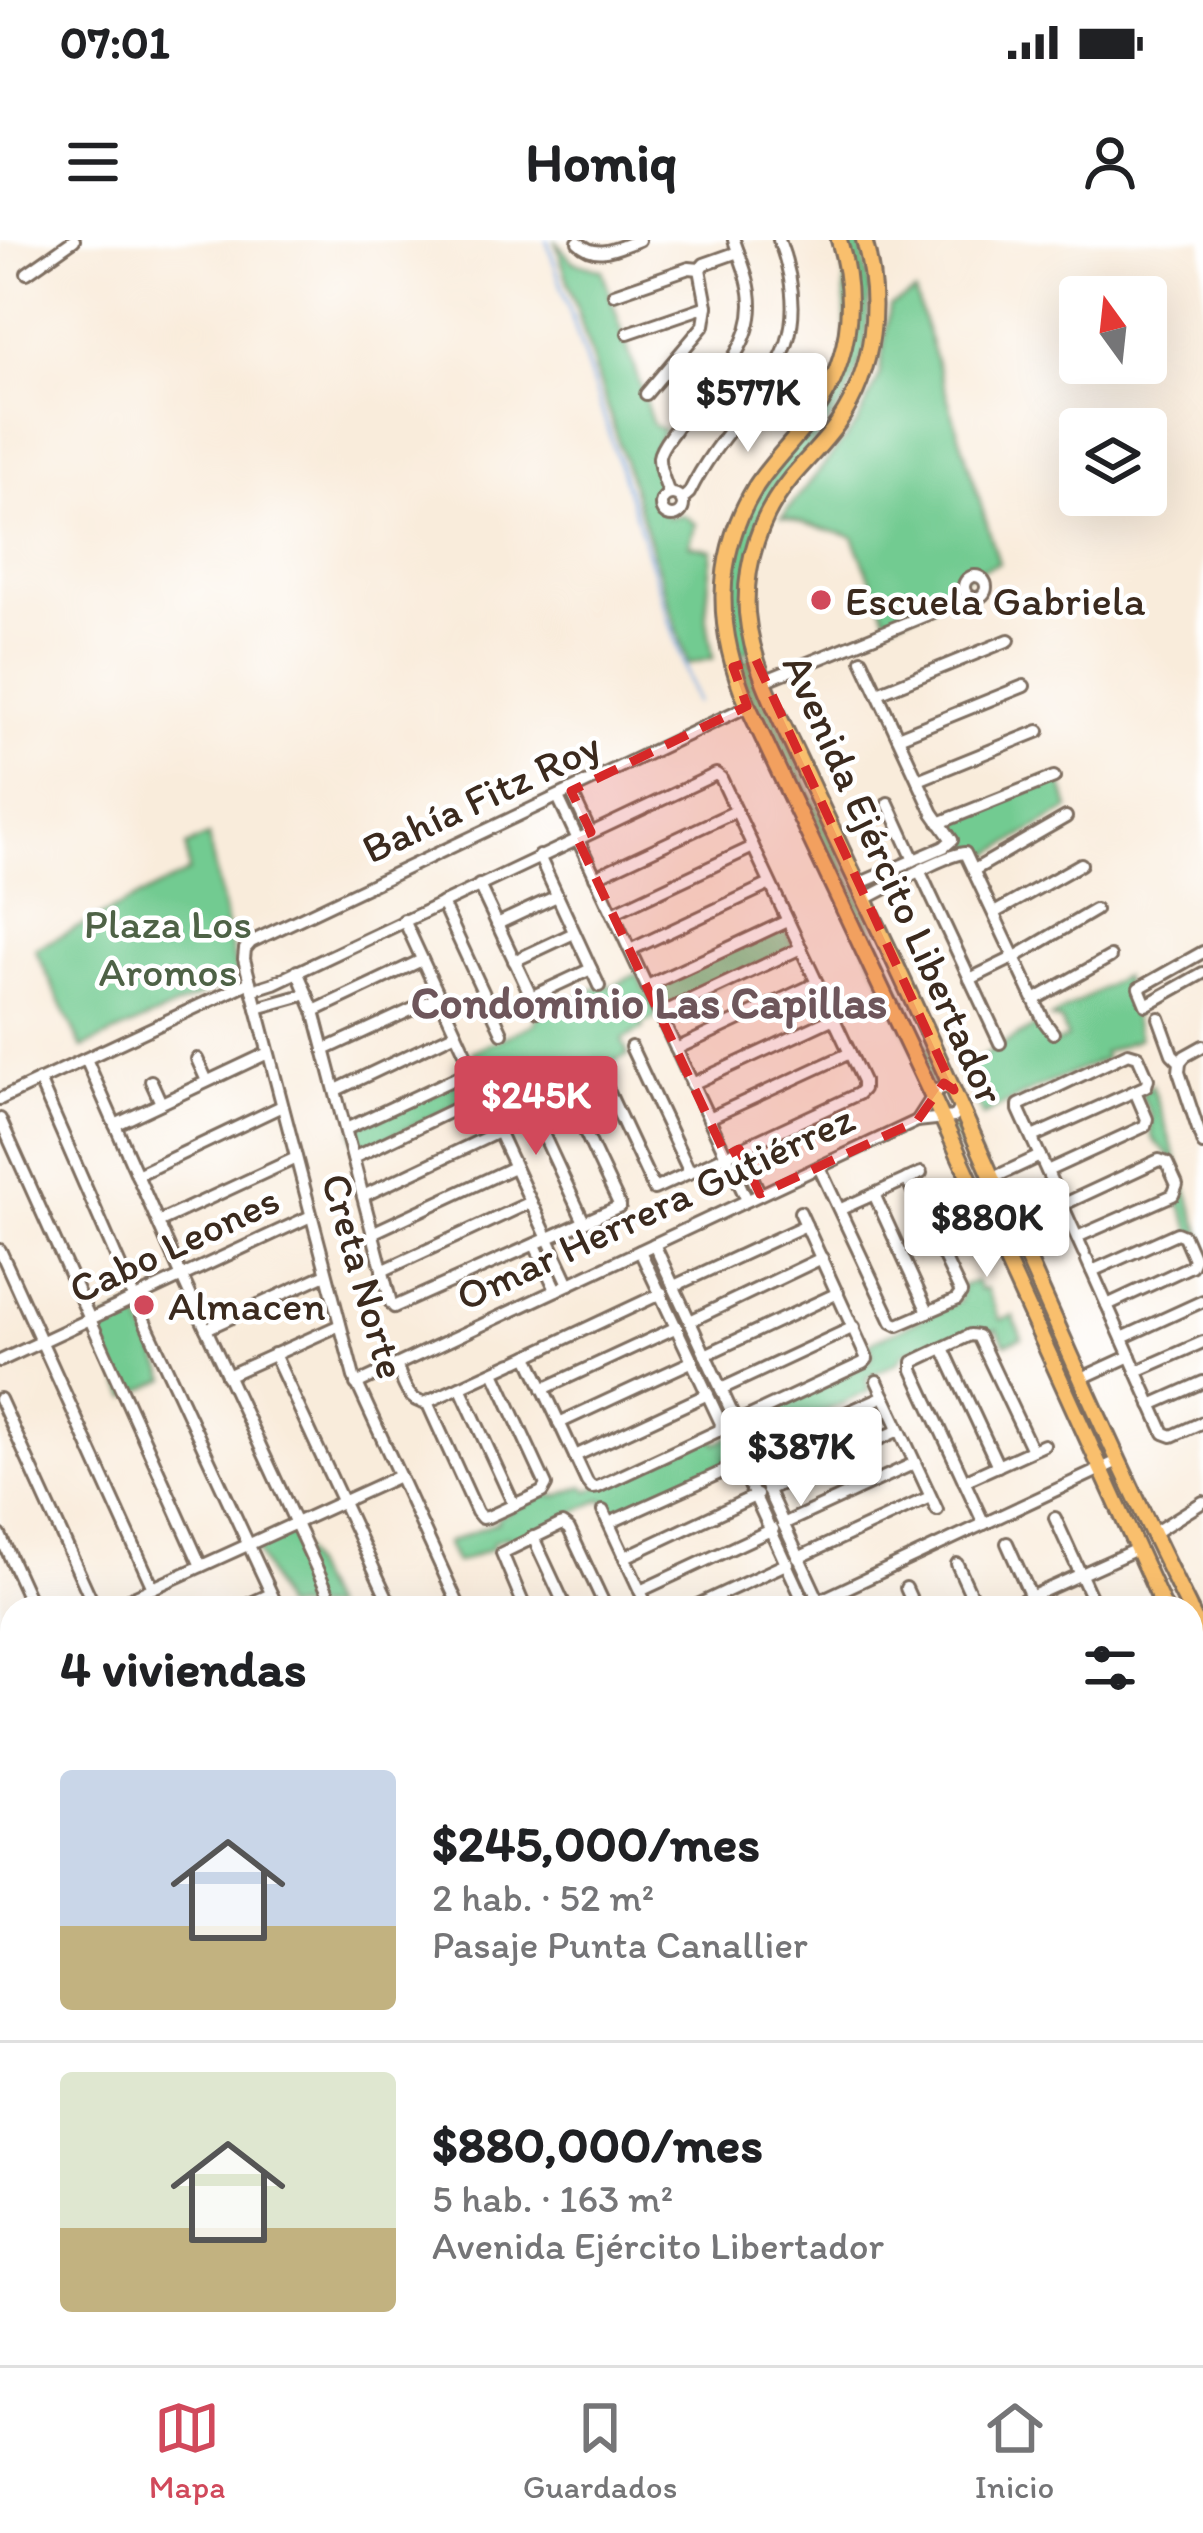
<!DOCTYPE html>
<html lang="es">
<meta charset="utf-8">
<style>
body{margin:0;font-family:Itim,sans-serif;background:#f6f6f6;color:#202124;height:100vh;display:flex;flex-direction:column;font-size:45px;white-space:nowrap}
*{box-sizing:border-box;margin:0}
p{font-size:39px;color:#757577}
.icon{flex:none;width:66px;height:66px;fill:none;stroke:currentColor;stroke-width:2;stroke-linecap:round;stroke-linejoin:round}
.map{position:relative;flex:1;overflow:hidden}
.sheet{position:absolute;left:0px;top:1356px;width:1203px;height:771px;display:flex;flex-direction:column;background:#fff;border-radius:36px 36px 0 0;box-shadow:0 12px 48px #0002}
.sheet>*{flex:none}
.needle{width:78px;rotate:345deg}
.fabs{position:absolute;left:1059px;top:36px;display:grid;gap:24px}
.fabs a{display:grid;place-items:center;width:108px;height:108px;border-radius:12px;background:#fff;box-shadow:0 12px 48px #0002;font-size:60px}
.price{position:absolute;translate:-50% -102px;padding:0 27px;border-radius:12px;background:#fff;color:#222;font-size:39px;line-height:78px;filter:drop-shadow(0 3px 6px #0008)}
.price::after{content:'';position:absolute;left:50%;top:72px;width:36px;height:27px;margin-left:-18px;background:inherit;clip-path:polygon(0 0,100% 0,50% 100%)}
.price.active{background:#d1495b;color:#fff}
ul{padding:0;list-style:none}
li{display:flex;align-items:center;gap:36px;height:300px;padding:0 60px}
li+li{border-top:3px solid #e0e0e0}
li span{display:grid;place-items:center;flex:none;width:336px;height:240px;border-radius:12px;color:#555}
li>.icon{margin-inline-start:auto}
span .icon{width:144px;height:144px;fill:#fffc;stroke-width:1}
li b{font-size:51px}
h2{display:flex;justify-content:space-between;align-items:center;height:144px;padding:0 60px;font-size:51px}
.status{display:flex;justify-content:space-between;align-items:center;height:84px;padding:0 60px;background:#fff;direction:ltr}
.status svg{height:33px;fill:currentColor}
header{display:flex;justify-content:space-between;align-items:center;height:156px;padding:0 60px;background:#fff;font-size:54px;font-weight:700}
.tab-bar{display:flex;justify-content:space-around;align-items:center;height:168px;border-top:3px solid #e0e0e0;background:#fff;font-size:33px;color:#757577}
.tab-bar a{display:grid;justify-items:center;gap:6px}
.tab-bar .active{color:#d1495b}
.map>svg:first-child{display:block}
.green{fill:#72cb91;stroke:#567a58;stroke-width:3}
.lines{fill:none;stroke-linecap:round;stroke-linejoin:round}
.stream{stroke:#72a8e0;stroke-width:3}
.minor-casing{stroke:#7e6e60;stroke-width:16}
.major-casing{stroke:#7e6e60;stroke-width:20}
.minor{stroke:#fff;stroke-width:10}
.major{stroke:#f9bf6d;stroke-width:14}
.marked{fill:#d62828;fill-opacity:0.2;stroke:#d62828;stroke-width:9;stroke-dasharray:24 15;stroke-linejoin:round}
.poi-dot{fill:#d1495b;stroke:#fff;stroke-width:4.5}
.labels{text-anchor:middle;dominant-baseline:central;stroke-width:9;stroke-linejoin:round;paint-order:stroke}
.poi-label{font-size:42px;fill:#3b2a1e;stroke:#fff;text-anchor:start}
.street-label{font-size:42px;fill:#3b2a1e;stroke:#fff}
.park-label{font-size:42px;fill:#4e6246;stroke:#fff}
.neighbourhood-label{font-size:45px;font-weight:bold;fill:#6e565b;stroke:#fff}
</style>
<div class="status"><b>07:01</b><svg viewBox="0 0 49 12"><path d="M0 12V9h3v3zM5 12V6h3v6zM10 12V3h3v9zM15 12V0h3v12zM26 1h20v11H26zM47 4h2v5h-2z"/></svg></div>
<header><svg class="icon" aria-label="menu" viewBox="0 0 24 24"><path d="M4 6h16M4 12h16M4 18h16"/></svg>Homiq<svg class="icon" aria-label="person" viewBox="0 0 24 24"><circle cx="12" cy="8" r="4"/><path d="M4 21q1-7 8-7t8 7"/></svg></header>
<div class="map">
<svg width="1203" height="2125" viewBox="0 0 1203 2125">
<rect width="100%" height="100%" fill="#fff"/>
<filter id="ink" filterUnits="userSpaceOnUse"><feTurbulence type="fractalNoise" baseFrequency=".00833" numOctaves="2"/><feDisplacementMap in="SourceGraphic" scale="24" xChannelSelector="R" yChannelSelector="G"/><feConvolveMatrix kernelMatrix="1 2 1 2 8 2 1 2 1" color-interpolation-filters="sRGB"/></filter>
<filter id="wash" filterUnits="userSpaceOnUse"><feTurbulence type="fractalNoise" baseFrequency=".004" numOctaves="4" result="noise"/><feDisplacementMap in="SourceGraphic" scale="48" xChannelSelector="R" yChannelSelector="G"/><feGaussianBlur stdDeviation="2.7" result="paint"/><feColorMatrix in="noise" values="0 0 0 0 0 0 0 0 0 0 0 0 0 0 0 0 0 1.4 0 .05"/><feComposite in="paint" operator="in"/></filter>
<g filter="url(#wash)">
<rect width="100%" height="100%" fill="#f9ecdb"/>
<g class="green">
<path d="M555 0 572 21 602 30 653 185 664 190C643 229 658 213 660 248 661 254 658 261 658 268L668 277 683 275 696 284 689 305 712 310 706 373 713 418 688 424Z"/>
<path d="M844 0H860L870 51 865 110 845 161 759 279 749 413 739 412 733 417 728 389 730 322 746 273 846 121Z"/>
<path d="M915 53 999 323 970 333 960 340 959 354 889 383 853 297 782 277 857 184 879 137 890 66Z"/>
<path d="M746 418 751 420 945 844 934 850 744 447 737 424Z"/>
<path d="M1060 537 1069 569 986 617H976L953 585 955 579Z"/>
<path d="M208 596 238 739 82 808 35 709 189 632 186 606Z"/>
<path d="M784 685 795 709 661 770 652 746Z"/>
<path d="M637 734 658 777 642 784 643 789 622 800 628 815 604 826 600 820 567 833 570 841 534 856 526 846 489 859 472 812 534 784 537 776 605 744 611 747Z"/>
<path d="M1123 736 1139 798 1103 813 1105 819 1039 847 983 876 962 828 1039 784 1051 805 1067 798 1061 781 1051 778Z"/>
<path d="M468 837 475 856 358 912 352 889Z"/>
<path d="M1152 845 1203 999V1017L1177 957 1182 947C1179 938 1176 925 1171 918 1157 901 1147 903 1152 877L1141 855Z"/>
<path d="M961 876 1111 1219 1104 1223 948 882Z"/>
<path d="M976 1041 980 1050 986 1048 1000 1080 1013 1076 1022 1098 1005 1104 997 1089 982 1095 976 1087 923 1111 920 1106 904 1113 898 1122 866 1138 869 1151 726 1217V1223L613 1276 603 1259 512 1302 508 1296 492 1303 493 1308 456 1323 446 1303 498 1282 497 1278 545 1255 558 1256 584 1246 589 1251 712 1197 716 1203 755 1185 753 1177 870 1122 873 1113 869 1103 960 1061 962 1046Z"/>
<path d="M134 1067 167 1139 127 1157 94 1086Z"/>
<path d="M289 1288 293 1290 330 1368H283L254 1304Z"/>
</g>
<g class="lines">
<path class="stream" d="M547 0 696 462"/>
</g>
</g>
<g filter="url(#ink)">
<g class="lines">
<defs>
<g id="minor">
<path d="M578 2C597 21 618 7 639 0"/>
<path d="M27 33 74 0"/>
<path d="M614 54 689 28 700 29 704 24 738 12"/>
<path d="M628 93 707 66"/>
<path d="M726 127 746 168"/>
<path d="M646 154 704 85 707 66 700 29"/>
<path d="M669 254C666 244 658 228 659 217 660 209 668 199 673 192 700 151 751 118 751 65 751 42 741 21 734 0"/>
<circle cx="672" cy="265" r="11"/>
<path d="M682 259 689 253C738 153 827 128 779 0"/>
<circle cx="975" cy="347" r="11"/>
<path d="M764 441 970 357"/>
<path d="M878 453 1009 400"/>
<path d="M898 497 1024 446"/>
<path d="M918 540 1039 491"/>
<path d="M571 551 590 592"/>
<path d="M558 557 747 960"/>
<path d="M888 563 914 620"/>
<path d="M939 583 1054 537"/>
<path d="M539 616 599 746"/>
<path d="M974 630 1066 577"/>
<path d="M920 632 1000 803"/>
<path d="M595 637 736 571"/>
<path d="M858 644 944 607 952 600 933 573 862 420"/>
<path d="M479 645 538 771"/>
<path d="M865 659C888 648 945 614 965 613L1044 781 1053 793"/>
<path d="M442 663 502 793"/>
<path d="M613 673 753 607"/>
<path d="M994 673 1081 624"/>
<path d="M404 680 473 830 482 856 569 1044"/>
<path d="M497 684 557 656"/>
<path d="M630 710 770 644"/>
<path d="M1203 712 1139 748 1146 765 1203 733"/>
<path d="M514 721 574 693"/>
<path d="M297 731 314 771 391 1063 394 1067 620 966 564 847"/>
<path d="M970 739 1015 717 1095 670"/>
<path d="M647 746 787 681"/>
<path d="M252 750 274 743 716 534 721 538 863 841V849L858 854 654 949 597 827"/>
<path d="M531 757 591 729"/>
<path d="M1034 760 1110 717"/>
<path d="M257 768 307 754"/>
<path d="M314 771 422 720"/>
<path d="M660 774 801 708"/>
<path d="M1159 778 1172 814 1180 822 1179 832 1203 904"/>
<path d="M631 807 690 933"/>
<path d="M676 809 817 743"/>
<path d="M324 810 439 757"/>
<path d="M86 819 182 1037 335 1368"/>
<path d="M197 819 207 841"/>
<path d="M1180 822 1185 816 1203 806"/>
<path d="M39 840 134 1058 278 1368"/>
<path d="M151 841 161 863"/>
<path d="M692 844 834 778"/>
<path d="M336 850 456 793"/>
<path d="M524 853 584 982"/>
<path d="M0 859 250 742"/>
<path d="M709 878 850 813"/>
<path d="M0 879 201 1326"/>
<path d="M917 881 937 850 945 847 954 850"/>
<path d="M115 885 268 813"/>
<path d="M346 889 473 830"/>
<path d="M1032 897 1146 846 1148 839 1138 816 1128 813 1019 865V870C1041 918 1062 965 1084 1013"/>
<path d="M739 909 760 954"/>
<path d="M353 918 482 856"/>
<path d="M819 927 892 1082 898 1085 956 1060 961 1053 907 939"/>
<path d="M1047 931 1145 886 1147 879 1135 851"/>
<path d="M137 935 282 866"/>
<path d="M993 938 1040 916"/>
<path d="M874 954 928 1072"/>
<path d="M363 956 498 892"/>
<path d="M1062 965 1159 920 1167 923 1177 945 1173 955 1077 997"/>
<path d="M841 969 921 933"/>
<path d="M158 982 296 918"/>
<path d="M372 993 514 927"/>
<path d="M654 1004 734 1177 739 1181 863 1123 867 1119 800 972"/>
<path d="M535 1005 556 1050"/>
<path d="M0 1010 153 1348"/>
<path d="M1087 1020 1164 1193 1172 1196 1203 1182"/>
<path d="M382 1031 531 962"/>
<path d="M1092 1031 1177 993 1184 996 1194 1019 1191 1026 1107 1065"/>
<path d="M674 1046 806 985"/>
<path d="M690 1081 822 1018"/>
<path d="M206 1089 326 1034"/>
<path d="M1122 1098 1203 1061"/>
<path d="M943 1108 998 1226"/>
<path d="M274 1114 392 1368"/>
<path d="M705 1115 838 1053"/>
<path d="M528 1116 587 1242 592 1248 598 1247 720 1190 721 1183 640 1011"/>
<path d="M0 1121 311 976"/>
<path d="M517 1121 662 1053"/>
<path d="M396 1125C403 1140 406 1161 425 1163L512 1123"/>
<path d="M1137 1131 1203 1102"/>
<path d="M227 1136 340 1085"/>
<path d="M1082 1138 1130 1116"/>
<path d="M877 1141 937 1270"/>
<path d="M356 1144 917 881 954 877 961 866"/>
<path d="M460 1147 514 1265"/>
<path d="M543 1149 677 1087"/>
<path d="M721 1149 854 1087"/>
<path d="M0 1159 95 1368"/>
<path d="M427 1162 477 1272 482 1278 488 1277 542 1252 546 1245 494 1132"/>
<path d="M1151 1165 1203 1142"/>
<path d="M559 1183 693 1121"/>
<path d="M575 1216 708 1154"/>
<path d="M964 1241 1044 1205"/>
<path d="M767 1250 899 1190"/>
<path d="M603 1271 648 1368"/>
<path d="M1055 1278 1096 1368"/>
<path d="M609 1283 740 1224 806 1367"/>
<path d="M783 1284 915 1223"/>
<path d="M984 1284 913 1130V1122L970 1095 978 1096 1032 1210"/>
<path d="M1152 1294 1203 1262"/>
<path d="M0 1295 33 1368"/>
<path d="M533 1297 566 1368"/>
<path d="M1007 1303 1031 1357"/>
<path d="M625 1317 757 1255"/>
<path d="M798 1318 930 1257"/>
<path d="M957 1324 977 1368"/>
<path d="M906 1348 915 1368"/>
<path d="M640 1351 773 1289"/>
<path d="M819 1361 753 1218 756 1213 884 1156"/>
<path d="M109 1368 399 1236"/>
<path d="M240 1368 271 1354"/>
<path d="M460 1368 354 1137 244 719 245 709 251 702 748 466"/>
<path d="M525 1368 502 1313 562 1284 569 1289 606 1368"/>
<path d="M691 1368 788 1323"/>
<path d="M804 1368 1118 1221"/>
<path d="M1006 1368 1137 1309"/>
<path d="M0 1422 12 1448"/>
<path d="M1191 1476 1203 1470"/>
<path d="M0 1545 12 1572"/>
<path d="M1191 1579 1203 1605"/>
<path d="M0 1675 12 1702"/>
<path d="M0 1710 12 1705"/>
<path d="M1 1768 12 1763"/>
<path d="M0 1875 12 1870"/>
<path d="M1191 1895 1203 1890"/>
<path d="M1191 1952 1203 1947"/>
<path d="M1191 2008 1203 2003"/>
<path d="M0 2029 8 2048"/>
<path d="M1191 2054 1203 2049"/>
<path d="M1191 2083 1203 2110"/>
<path d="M317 2115 322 2125"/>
<path d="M407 2115 414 2125"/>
<path d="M476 2115 481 2125"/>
<path d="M548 2115 552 2125"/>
<path d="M618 2115 623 2125"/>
<path d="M692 2115 696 2125"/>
<path d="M877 2115 881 2125"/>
<path d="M938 2115 942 2125"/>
<path d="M377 2125 384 2115"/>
<path d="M489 2125 511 2115"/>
<path d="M779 2125 801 2115"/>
<path d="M1034 2125 1057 2115"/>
<path d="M1197 2125 1203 2122"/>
</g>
<g id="major">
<path d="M839 0C859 64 849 128 808 182 791 204 771 223 756 246 712 318 716 391 748 466L933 858 1164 1368"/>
<path d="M864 0C882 62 875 129 838 183 824 203 807 219 791 238 760 276 744 323 747 373 752 430 783 483 806 534 836 597 865 660 895 723 995 937 1084 1157 1189 1368"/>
<path d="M1191 1372 1203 1398"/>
<path d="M1191 1428 1203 1455"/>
<path d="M1191 1700 1203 1694"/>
<path d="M1191 1711 1203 1705"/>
<path d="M255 2125 277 2115"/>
</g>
</defs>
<use href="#minor" class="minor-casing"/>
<use href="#major" class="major-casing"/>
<use href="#minor" class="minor"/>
<use href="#major" class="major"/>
</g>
</g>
<path class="marked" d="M756 420 954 850 944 843 917 881 760 954 739 909 726 916 577 598 591 592 571 551 747 466 733 427Z"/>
<g class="poi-dot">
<circle cx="821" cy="360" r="12"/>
<circle cx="144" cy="1065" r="12"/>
</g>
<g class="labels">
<g class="poi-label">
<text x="845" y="360">Escuela Gabriela</text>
<text x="168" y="1065">Almacen</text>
</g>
<g class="street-label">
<text transform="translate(481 557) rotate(-25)">Bahía Fitz Roy</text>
<text transform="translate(894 639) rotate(66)">Avenida Ejército Libertador</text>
<text transform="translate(655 967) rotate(-25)">Omar Herrera Gutiérrez</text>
<text transform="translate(174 1004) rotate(-25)">Cabo Leones</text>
<text transform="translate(364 1036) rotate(74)">Creta Norte</text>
</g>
<g class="park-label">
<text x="168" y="683">Plaza Los<tspan x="168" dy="48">Aromos</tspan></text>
</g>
<g class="neighbourhood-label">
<text x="649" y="762">Condominio Las Capillas</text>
</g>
</g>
</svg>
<div class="fabs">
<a><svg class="needle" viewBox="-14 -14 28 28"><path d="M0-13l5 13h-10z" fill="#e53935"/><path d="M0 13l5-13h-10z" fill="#757577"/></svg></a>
<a><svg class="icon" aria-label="layers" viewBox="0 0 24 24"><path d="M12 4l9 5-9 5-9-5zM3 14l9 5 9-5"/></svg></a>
</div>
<b class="price" style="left:748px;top:215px">$577K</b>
<b class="price active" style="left:536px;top:918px">$245K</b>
<b class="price" style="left:987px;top:1040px">$880K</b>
<b class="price" style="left:801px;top:1269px">$387K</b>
<section class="sheet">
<h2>4 viviendas<svg class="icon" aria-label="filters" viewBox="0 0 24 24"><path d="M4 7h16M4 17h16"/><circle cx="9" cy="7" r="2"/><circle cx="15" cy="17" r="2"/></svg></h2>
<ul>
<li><span style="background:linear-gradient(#c9d6e8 65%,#c2b280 0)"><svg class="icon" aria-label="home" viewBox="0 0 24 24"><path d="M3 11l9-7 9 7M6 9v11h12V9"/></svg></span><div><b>$245,000/mes</b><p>2 hab. · 52 m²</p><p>Pasaje Punta Canallier</p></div></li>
<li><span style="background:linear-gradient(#dfe7d0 65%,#c2b280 0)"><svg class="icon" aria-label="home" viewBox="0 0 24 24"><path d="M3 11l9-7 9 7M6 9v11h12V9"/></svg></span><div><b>$880,000/mes</b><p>5 hab. · 163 m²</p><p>Avenida Ejército Libertador</p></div></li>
</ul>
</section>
</div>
<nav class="tab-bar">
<a class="active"><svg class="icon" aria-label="map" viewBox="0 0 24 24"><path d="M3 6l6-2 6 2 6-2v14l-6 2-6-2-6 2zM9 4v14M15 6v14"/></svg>Mapa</a>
<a><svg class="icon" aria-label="saved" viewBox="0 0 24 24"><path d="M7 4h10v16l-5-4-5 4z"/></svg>Guardados</a>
<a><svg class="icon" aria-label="home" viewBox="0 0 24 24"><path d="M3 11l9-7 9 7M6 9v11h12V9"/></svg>Inicio</a>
</nav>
